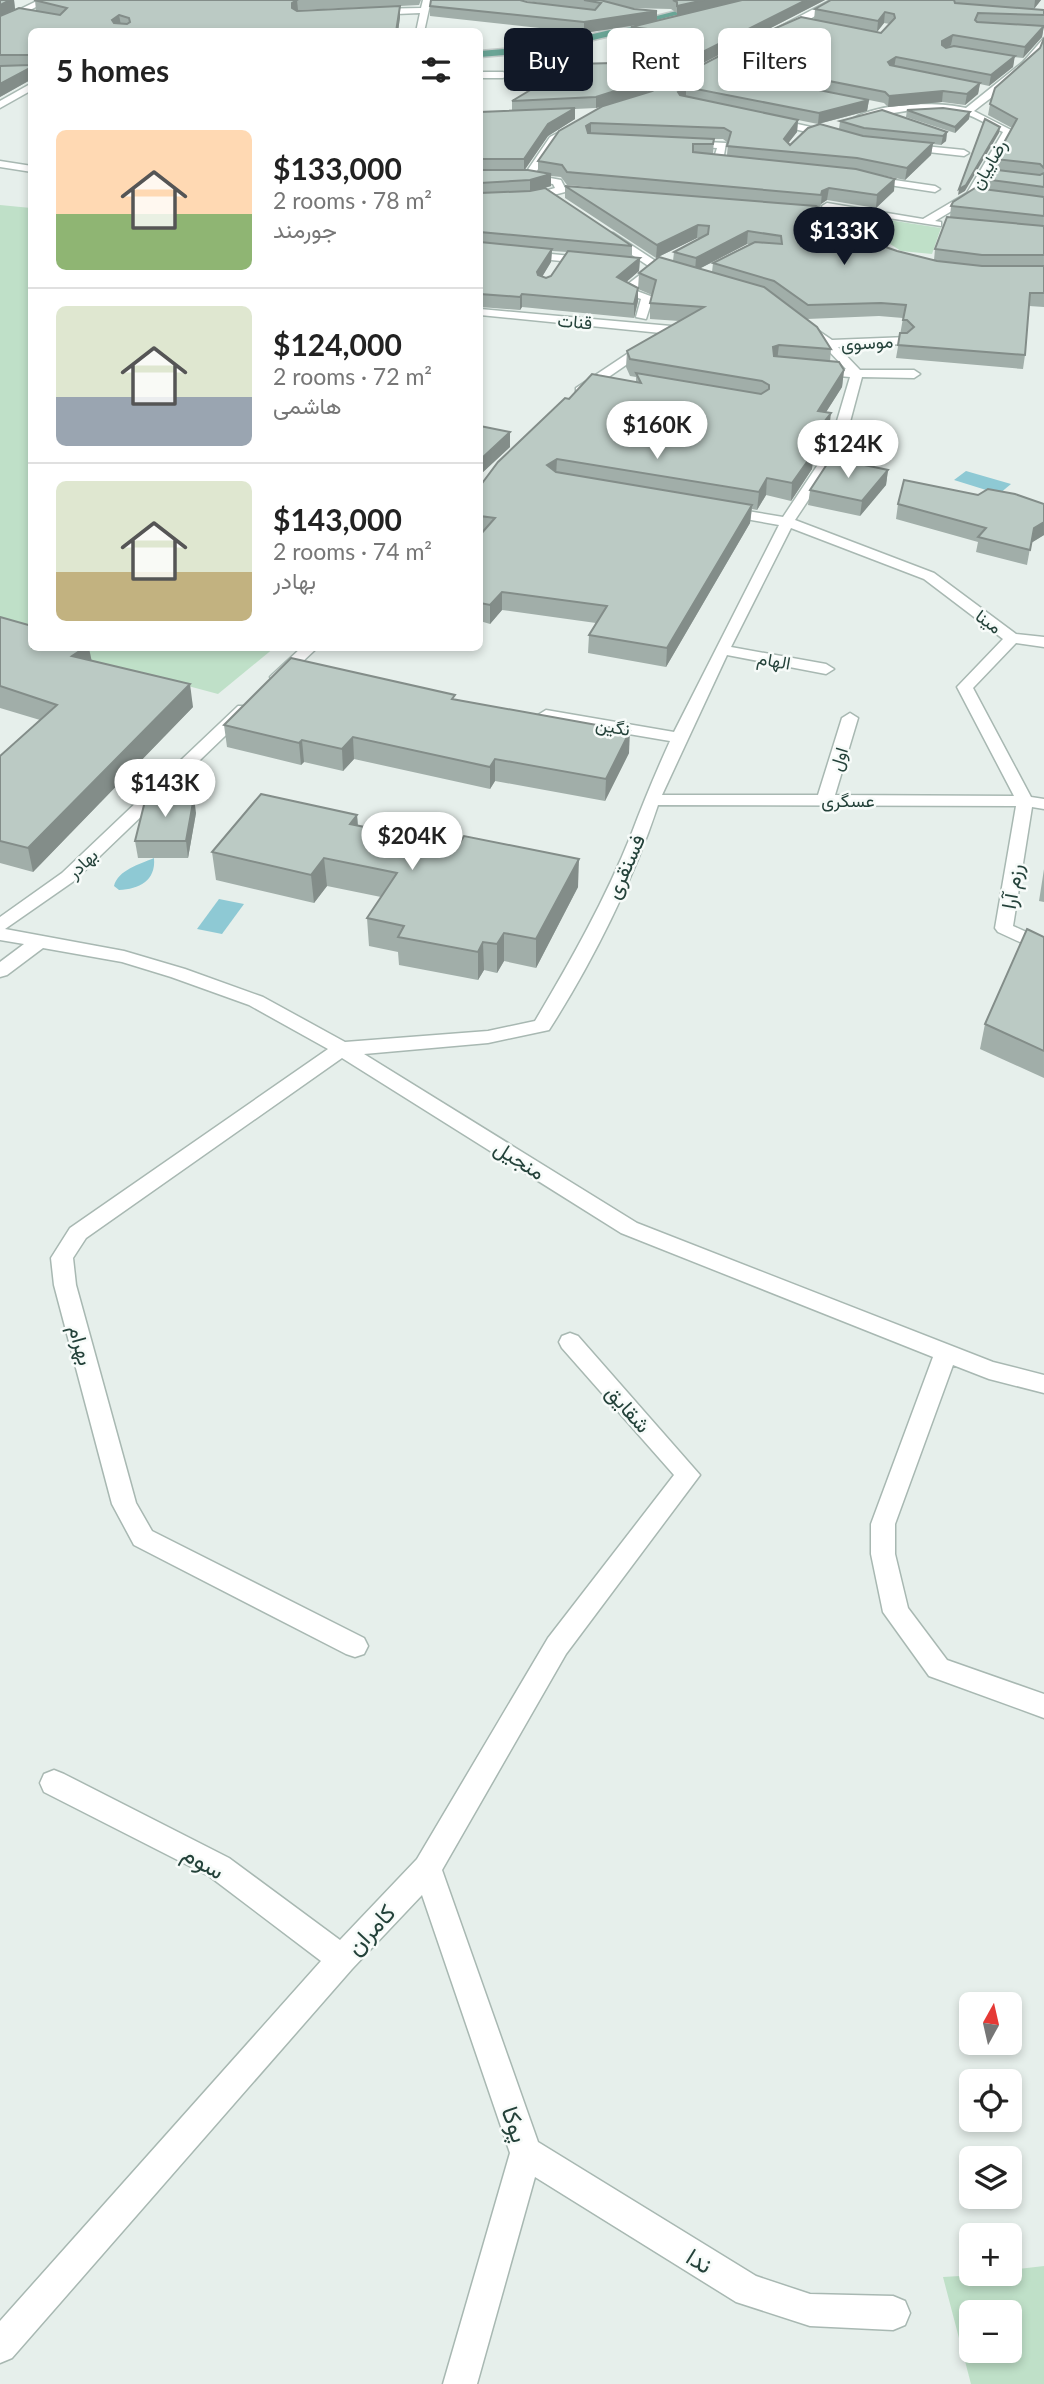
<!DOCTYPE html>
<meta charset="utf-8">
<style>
body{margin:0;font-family:Lato,Vazirmatn,sans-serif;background:#f6f6f6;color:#222;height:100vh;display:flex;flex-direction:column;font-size:26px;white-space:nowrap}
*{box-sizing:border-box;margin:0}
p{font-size:23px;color:#767676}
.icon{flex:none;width:38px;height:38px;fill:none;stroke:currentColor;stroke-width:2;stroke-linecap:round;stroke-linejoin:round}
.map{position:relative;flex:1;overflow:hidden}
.side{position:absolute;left:28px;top:28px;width:455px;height:623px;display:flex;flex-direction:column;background:#fff;border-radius:10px;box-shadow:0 4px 10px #0003}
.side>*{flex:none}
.top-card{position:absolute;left:504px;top:28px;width:434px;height:63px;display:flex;gap:14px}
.needle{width:46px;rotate:8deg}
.buttons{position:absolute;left:959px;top:1992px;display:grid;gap:14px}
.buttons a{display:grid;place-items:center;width:63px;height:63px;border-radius:10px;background:#fff;box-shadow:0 4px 10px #0003;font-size:35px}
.price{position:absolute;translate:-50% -60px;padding:0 16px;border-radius:24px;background:#fff;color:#222;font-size:23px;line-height:46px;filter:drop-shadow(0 2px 4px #0008)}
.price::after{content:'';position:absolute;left:50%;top:42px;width:21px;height:16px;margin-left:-10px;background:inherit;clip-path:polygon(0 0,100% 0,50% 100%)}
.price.selected{background:#111827;color:#fff}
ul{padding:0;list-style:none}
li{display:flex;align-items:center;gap:21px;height:175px;padding:0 28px}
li+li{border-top:2px solid #e0e0e0}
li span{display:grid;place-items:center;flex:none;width:196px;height:140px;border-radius:10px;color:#555}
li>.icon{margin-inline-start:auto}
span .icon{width:84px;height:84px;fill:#fffc;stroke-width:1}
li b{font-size:30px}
h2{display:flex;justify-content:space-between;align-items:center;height:84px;padding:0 28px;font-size:30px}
.pill{padding:0 24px;border-radius:10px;background:#fff;box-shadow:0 4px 10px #0003;font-size:24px;line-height:63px}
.pill.selected{background:#111827;color:#fff}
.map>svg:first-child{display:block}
.green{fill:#bfe0c8;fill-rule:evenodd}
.water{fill:#8ec9d4}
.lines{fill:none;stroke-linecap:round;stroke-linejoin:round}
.street-casing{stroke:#a8b8b2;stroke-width:3}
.primary-casing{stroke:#c2cac8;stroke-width:3}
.street{fill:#fff;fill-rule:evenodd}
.primary{fill:#6aa596;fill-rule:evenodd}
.wall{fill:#a1aea9;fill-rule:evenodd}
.shaded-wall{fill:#838d89}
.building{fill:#bbcac4;stroke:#838d89;stroke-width:2;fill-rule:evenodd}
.labels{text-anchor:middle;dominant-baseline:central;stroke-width:5;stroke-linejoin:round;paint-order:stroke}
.far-street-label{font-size:18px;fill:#24423a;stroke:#f7fbf9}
.street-label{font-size:21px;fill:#24423a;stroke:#f7fbf9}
.near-street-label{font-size:24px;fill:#24423a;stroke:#f7fbf9}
</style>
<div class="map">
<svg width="1044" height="2384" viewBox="0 0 1044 2384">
<rect width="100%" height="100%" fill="#e6efeb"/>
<g class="green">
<path d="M0 205 31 208V641L0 627Z"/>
<path d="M842 213 941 228 932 254 901 251Z"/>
<path d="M46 648H274L218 694Z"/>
<path d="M1044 2266V2384H971L943 2277 1010 2273V2270ZM971 2312H1010V2350H971Z"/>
</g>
<g class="water">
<path d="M966 471 1011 484 999 494 954 480Z"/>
<path d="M154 858C156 881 139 889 119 890L114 886C118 870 140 864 154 858Z"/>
<path d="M219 899 244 904 222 934 197 929Z"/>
</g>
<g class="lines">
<defs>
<g id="street">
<path d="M39 0H50L0 25V19Z"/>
<path d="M423 0H431L424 32H416L420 13 372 15 368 12 372 9 421 8Z"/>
<path d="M831 0H841L802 24 731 58 724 56Z"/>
<path d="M1044 38C1044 63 993 95 974 111L1013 131 975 197 935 221 941 222V226L823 208 822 206 827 203 923 219 967 193 1003 132C990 126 976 117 963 113 930 103 891 113 859 121L854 118C879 103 937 101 966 108L1023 62Z"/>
<path d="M480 72H503L508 75 503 78H480Z"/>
<path d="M32 83V90L0 108V101Z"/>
<path d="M770 118 834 132 839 135 834 138 767 123 765 121Z"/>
<path d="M579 122 582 123V127L557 141 534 175 561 180 566 190 565 192 530 201 480 203V197L530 195 555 188 553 184 528 180 480 179V173L525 174 550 137Z"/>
<path d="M687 141 726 143 723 161 718 164 713 161 717 148 684 146 682 144Z"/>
<path d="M904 144 964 150 969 153 964 156 901 149V145Z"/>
<path d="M0 161 32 166V172L0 167Z"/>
<path d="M867 176 935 186 940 189 935 192 863 181 862 179Z"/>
<path d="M818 212H826L883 248 878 251 854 241 818 216Z"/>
<path d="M605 233H613L657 262H665L666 265 685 271 679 274 660 270 634 290 653 297 646 319 636 317 641 299 619 291 650 267 605 237Z"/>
<path d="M480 247 592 258 598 261 592 264 480 253Z"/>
<path d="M480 309 671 326 677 330 671 334 480 315Z"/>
<path d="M799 323H807L832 340 908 337 910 340 904 344 838 347 860 370H914L920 374 914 378 862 377 843 448 795 520 934 573 1016 634 1044 637V647L1016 643 973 688 1031 797 1044 799V809L1032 807 1013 926 1044 940V953L998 932 995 928 1016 806 658 805C633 881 592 963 549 1030L488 1043 364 1054 637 1223 993 1362 1044 1375V1393L989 1379 953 1365 895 1524V1554L908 1608 947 1660 1044 1694V1718L929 1676 883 1612 871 1554V1524L933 1357 621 1233 342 1058 86 1238 73 1258 76 1285 136 1503 152 1531 364 1638 368 1646 364 1654 355 1657 346 1654 134 1545 112 1504 54 1285 51 1258 70 1228 328 1049 249 1005 171 977 122 962 43 948 7 975 0 977V962L24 944 0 940V917L62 873 238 706H250L252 709 250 712 74 881 5 929 124 951 185 969 263 997 345 1042 488 1031 535 1021C570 962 605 900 631 835 643 803 656 772 670 741L546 720 538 715 546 710 674 732 779 525 723 515 716 511 723 507 783 517 829 448 850 377 839 376V370L846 369 825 347 799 327ZM791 528 924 579 1003 639 957 687 1014 796 835 795 858 718 850 713 842 718 818 795H662L727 655 826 674 834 669 826 664 731 647Z"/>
<path d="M645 342 655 345 584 394H576V388Z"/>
<path d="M301 648H317L283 680H273L270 677 273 674Z"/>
<path d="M570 1333 578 1336 700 1475 566 1654 442 1870 538 2142 756 2276 810 2294 893 2296 905 2301 910 2313 905 2325 893 2330 810 2326 736 2302 535 2177 477 2384H443L510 2153 422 1895 352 1969 12 2358 0 2363V2321L321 1961 209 1876 44 1792 40 1783 44 1774 54 1770 64 1774 229 1858 340 1940 417 1859 548 1638 674 1475 562 1348 559 1342 562 1336Z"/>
</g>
<g id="primary">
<path d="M720 0H735L641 24 637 21Z"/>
<path d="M658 24 661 29 610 36 542 52 480 57V51L542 46 610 30Z"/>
</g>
</defs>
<use href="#street" class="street-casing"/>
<use href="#primary" class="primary-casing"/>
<use href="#street" class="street"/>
<use href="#primary" class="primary"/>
</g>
<g class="wall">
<path d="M0 0H14L15 9 4 14 36 11 35 0H421L419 5 400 6V17L398 32H32V79L0 97ZM374 7 297 11 298 10Z"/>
<path d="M521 0H825L643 94 652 91 762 44V34L814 20 815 9 831 0H1041L1034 9 1044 10V25L1042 37 1023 58 1014 57 1013 67 989 86 980 84 978 94 965 105 942 102 888 107 884 103 869 100 867 111 818 124 798 120 797 132 788 143 790 145 839 129 840 121 947 132 946 141 941 145 933 144 931 155 905 180 881 175 894 191 876 208 827 200 821 204 820 208H819L846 225 845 233 897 251 934 260 935 249 950 217 951 206 982 189 983 179 993 169 995 159 1012 128 988 115 990 104 1040 48 1044 38V307L1029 306 1025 355 1023 369 896 358 903 318 879 316 807 319 831 349 830 361 844 370 842 387 826 412 829 430 813 451 812 469 791 501 766 495 757 510 752 509 750 523 666 667 588 653 589 635 596 623 502 610 490 624 480 621V535L481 534H480V486L569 399 636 382V377L630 376 626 367 627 351 679 321 650 319V303L652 295 638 289 639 273 673 261 674 252 700 238H697L656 258 565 198V186L712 198 567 185 561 177 551 176V186L545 188 632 246V257L640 258 639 271 626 282 638 301 634 318 522 307 520 310 480 307V112L512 111V101L653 62 654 40 631 38V27L648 23 584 33 430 16V6L527 2 546 4ZM628 8 671 9 677 13V16L657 21V11ZM884 23 890 24 881 33 877 32ZM603 106 538 161V172L524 170 548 136 575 119V109L596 108ZM714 139H723L728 143 727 155 713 154ZM747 244H750L713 263 712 272 699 269ZM552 251 567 252 551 276 546 278 542 277 551 262Z"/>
<path d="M907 110 970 112 969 119 955 133 906 117Z"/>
<path d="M480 426 510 432V447L482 473H480Z"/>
<path d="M888 470 886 485 860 516 808 505 810 490Z"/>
<path d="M898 504 1044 535 1031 543 1027 565 976 552 978 542 896 519Z"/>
<path d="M0 617 92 661 193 707 33 872 0 863V756L40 720 0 708Z"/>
<path d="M455 699 629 753 605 801 495 781 490 789 354 759 343 771 304 762 301 765 227 747 224 725Z"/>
<path d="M196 813 188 858H138L135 841Z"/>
<path d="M357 815 358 826 578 887 536 968 504 961 497 973 484 970 478 980 399 965 398 952 369 946 367 918 381 897 327 886 314 903 216 880 212 852Z"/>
<path d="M1044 869V902L1039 901Z"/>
<path d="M1044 937V1078L980 1049 985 1024Z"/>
</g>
<g class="shaded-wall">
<path d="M10 0H14L15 9 0 16V5Z"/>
<path d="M297 0 298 10 292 14V3Z"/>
<path d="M704 0H748L677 17V6Z"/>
<path d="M806 0H825L643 94 596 108V97Z"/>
<path d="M1035 0H1041L1034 9Z"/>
<path d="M400 6V17L398 32H396Z"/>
<path d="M657 11V22L584 33V22Z"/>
<path d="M885 12 884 23 877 32 878 21Z"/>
<path d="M119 15 121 25 113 31 112 20Z"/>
<path d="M1044 26 1042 37 1023 58 1025 47Z"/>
<path d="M953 35 951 45 941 52 942 41Z"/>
<path d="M1015 56 1013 67 989 86 991 75Z"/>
<path d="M896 57 894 68 886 73 888 62Z"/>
<path d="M732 62V73L726 75 727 64Z"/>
<path d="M32 67V79L0 97V84Z"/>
<path d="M980 83 978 94 965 105 967 94Z"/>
<path d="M686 87V98L677 103 678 92Z"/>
<path d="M943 91 942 102 888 107 889 96Z"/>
<path d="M869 100 867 111 818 124 819 113Z"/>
<path d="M575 108V119L548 136 524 171V159L548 124Z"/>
<path d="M970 112 969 119 955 133V127Z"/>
<path d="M798 120 797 132 783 150 784 139Z"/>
<path d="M591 123V134L585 138 586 126Z"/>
<path d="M1000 127 999 133 965 191 958 195 959 189Z"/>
<path d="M947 132 946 141 941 145 943 136Z"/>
<path d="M933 143 931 155 905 180 907 168Z"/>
<path d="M551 174V186L530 192V180Z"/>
<path d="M895 179 894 191 876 208 877 195Z"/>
<path d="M829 188 827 200 821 204 822 191Z"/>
<path d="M698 225 697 238 656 258 657 245Z"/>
<path d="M748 231 747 244 695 271 696 258Z"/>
<path d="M552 249 551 262 537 285V272Z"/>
<path d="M640 258 639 271 616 291 617 277Z"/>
<path d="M638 288V301L634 318V304Z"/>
<path d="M522 294V307L520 310V297Z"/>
<path d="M779 345 777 361 772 363 773 347Z"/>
<path d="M844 370 842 387 816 428 818 411Z"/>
<path d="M831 413 829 430 801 467 803 449Z"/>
<path d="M510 432V447L482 473V458Z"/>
<path d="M814 452 812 469 791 501 792 483Z"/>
<path d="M557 459 556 476 547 465Z"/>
<path d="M888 470 886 485 860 516 862 501Z"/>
<path d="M767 478 766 495 757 510 759 492Z"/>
<path d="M752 505 750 523 666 667 667 648Z"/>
<path d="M1044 522V535L1031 543 1034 528Z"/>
<path d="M502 592V610L490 624V605Z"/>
<path d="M84 648H89L93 667 72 656Z"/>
<path d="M190 684 193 707 33 872 28 848Z"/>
<path d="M630 731 629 753 605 801 606 779Z"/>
<path d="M353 737 354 759 343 771 342 749Z"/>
<path d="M302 740 304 762 301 765 299 743Z"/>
<path d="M495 759V781L490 789V767Z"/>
<path d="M194 797 196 813 188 858 186 841Z"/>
<path d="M357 815 359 843 350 824Z"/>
<path d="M324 858 327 886 314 903 311 875Z"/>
<path d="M579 859 578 887 536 968V939Z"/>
<path d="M504 933V961L497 973V944Z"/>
<path d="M483 942 484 970 478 980V952Z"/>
</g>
<g class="building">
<path d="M0 0H10L0 5Z"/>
<path d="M34 0H297L292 3V8L297 11 400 6 396 32H32V55H0V16L19 8 60 15 67 8ZM119 15 129 18 130 22 127 24 114 23 112 20Z"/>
<path d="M431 0H520L527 2 595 10 601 3 584 0H600L634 9 657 11 584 22 430 6Z"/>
<path d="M673 0H704L677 6V2Z"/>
<path d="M742 0H806L643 82 596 97 512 101 574 64 653 62 655 30 631 27Z"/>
<path d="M831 0H954L955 3 1044 10V15L978 13 975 20 977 22 1044 26 1025 47 953 35 942 41V45L946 48 954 46 1015 56 991 75 896 57 888 62 890 65 980 83 967 94 943 91 889 96 885 92 732 62 727 64 728 72 869 100 819 113 686 87 678 92 680 95 798 120 784 139 790 145 808 128 820 124 863 136 933 143 907 168 857 158 727 146 731 132 724 128 591 123 586 126 588 133 714 139 713 144H693V152L856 169 895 179 877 195 829 188 822 191 821 195 567 172 562 165 538 161 559 131 603 106 652 91 746 42 785 47 783 39 762 34 801 17 881 33 895 18 894 14 885 12 878 21 815 9Z"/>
<path d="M1044 38V168L1040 164 995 159 1017 119 990 104 995 88 1040 48Z"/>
<path d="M32 58V67L0 84V66L30 65Z"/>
<path d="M575 108 548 124 524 159H480V112Z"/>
<path d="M943 108 970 112 955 127 907 110Z"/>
<path d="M882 110 947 132 943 136 864 128 840 121Z"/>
<path d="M985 119 1000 127 966 185 959 189Z"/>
<path d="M989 169 1040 175 1044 173V187L983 179Z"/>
<path d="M480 170H528L551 174 530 180 480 183V169Z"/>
<path d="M565 186 816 206 846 225 840 231 897 251 937 261 982 266H1044V293H1030L1025 355 898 345 900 333H907L914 327 907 320H903L906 305 881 303 808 305 774 281 713 263 755 242 782 244 781 236 748 231 696 258 674 252 708 234 709 226 698 225 657 245Z"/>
<path d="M545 188 632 246 480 232V193L530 191Z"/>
<path d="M975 188 1044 197V216L951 206 953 202Z"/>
<path d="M947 217 1044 226V255H982L935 249Z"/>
<path d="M480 242 552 249 537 272 538 275 546 278 551 276 568 251 640 258 617 277 638 288 634 304 522 294 520 297 480 294Z"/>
<path d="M659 257 764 287 817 327 831 349 779 345 773 347 774 356 839 362 844 370 818 411 831 413 803 449 814 452 792 483 767 478 759 492 557 459 547 465 556 472 752 505 667 648 589 635 607 606 502 592 490 605 480 603V535L495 518 480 516V486L498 462 565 398 569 399 592 374 641 383 636 373 761 394 769 389V385L762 381 630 359 627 351 704 307 650 303 656 280 639 273Z"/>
<path d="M480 426 510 432 482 458H480Z"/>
<path d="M831 458 888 470 862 501 810 490Z"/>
<path d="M904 480 978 495 988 489 1015 494 1044 504V522L1034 528 1030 550 978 537 986 528 898 504Z"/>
<path d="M0 617 32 626V648H84L72 656 190 684 28 848 0 841V756L57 705 0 686Z"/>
<path d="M291 658 455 695 452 699 630 731 606 779 495 759 490 767 353 737 342 749 302 740 299 743 224 725Z"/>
<path d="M261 794 357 815 350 824 458 846 464 836 579 859 536 939 504 933 497 944 483 942 478 952 398 937 404 926 367 918 397 873 324 858 311 875 212 852Z"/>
<path d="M146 797H194L186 841H135Z"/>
<path d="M1027 929 1044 937V1051L985 1024Z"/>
</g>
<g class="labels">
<g class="far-street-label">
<text transform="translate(988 164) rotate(-60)">رضاییان</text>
<text transform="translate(575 321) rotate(5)">قنات</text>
<text transform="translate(867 342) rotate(-3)">موسوی</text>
<text transform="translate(989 621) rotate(36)">مینا</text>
<text transform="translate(774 660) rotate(10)">الهام</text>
<text transform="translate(613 726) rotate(10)">نگین</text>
<text transform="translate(838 759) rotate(-73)">اول</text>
<text x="848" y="800">عسگری</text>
<text transform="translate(82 863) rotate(-43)">بهادر</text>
</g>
<g class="street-label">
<text transform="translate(624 866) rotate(-66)">فسنقری</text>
<text transform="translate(1011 886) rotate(-80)">رزم آرا</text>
<text transform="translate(520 1159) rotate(32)">منجیل</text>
<text transform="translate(82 1345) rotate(75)">بهرام</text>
<text transform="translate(629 1408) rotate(48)">شقایق</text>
</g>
<g class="near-street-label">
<text transform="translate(204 1861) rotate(30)">سوم</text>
<text transform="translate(370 1929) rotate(-47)">کامران</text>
<text transform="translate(516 2124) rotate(71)">پوکا</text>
<text transform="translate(700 2260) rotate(32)">ندا</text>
</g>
</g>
</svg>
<div class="buttons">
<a><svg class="needle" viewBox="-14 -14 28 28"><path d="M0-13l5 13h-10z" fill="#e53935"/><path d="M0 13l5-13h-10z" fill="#767676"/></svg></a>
<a><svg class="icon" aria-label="locate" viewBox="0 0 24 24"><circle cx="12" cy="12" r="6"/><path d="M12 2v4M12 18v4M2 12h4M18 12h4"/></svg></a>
<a><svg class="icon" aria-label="layers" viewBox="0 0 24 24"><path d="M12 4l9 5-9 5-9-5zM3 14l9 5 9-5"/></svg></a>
<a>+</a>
<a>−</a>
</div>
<b class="price selected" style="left:844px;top:267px">$133K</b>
<b class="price" style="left:657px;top:461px">$160K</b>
<b class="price" style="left:848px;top:480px">$124K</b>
<b class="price" style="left:165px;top:819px">$143K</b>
<b class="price" style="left:412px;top:872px">$204K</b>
<div class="top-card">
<a class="pill selected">Buy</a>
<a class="pill">Rent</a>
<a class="pill">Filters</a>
</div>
<section class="side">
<h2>5 homes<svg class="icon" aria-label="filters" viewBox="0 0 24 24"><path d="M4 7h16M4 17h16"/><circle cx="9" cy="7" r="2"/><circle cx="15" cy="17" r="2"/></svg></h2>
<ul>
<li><span style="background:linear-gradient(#ffd9b3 60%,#8fb573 0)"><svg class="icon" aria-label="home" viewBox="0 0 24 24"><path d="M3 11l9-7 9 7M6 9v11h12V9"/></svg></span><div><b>$133,000</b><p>2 rooms · 78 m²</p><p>جورمند</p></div></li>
<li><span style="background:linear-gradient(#dfe7d0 65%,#9aa5b1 0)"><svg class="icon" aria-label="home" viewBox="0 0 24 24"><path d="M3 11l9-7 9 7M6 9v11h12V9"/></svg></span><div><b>$124,000</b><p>2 rooms · 72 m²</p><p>هاشمی</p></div></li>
<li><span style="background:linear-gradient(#dfe7d0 65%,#c2b280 0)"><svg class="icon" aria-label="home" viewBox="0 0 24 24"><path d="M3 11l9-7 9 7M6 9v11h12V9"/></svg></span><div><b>$143,000</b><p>2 rooms · 74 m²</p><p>بهادر</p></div></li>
</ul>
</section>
</div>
